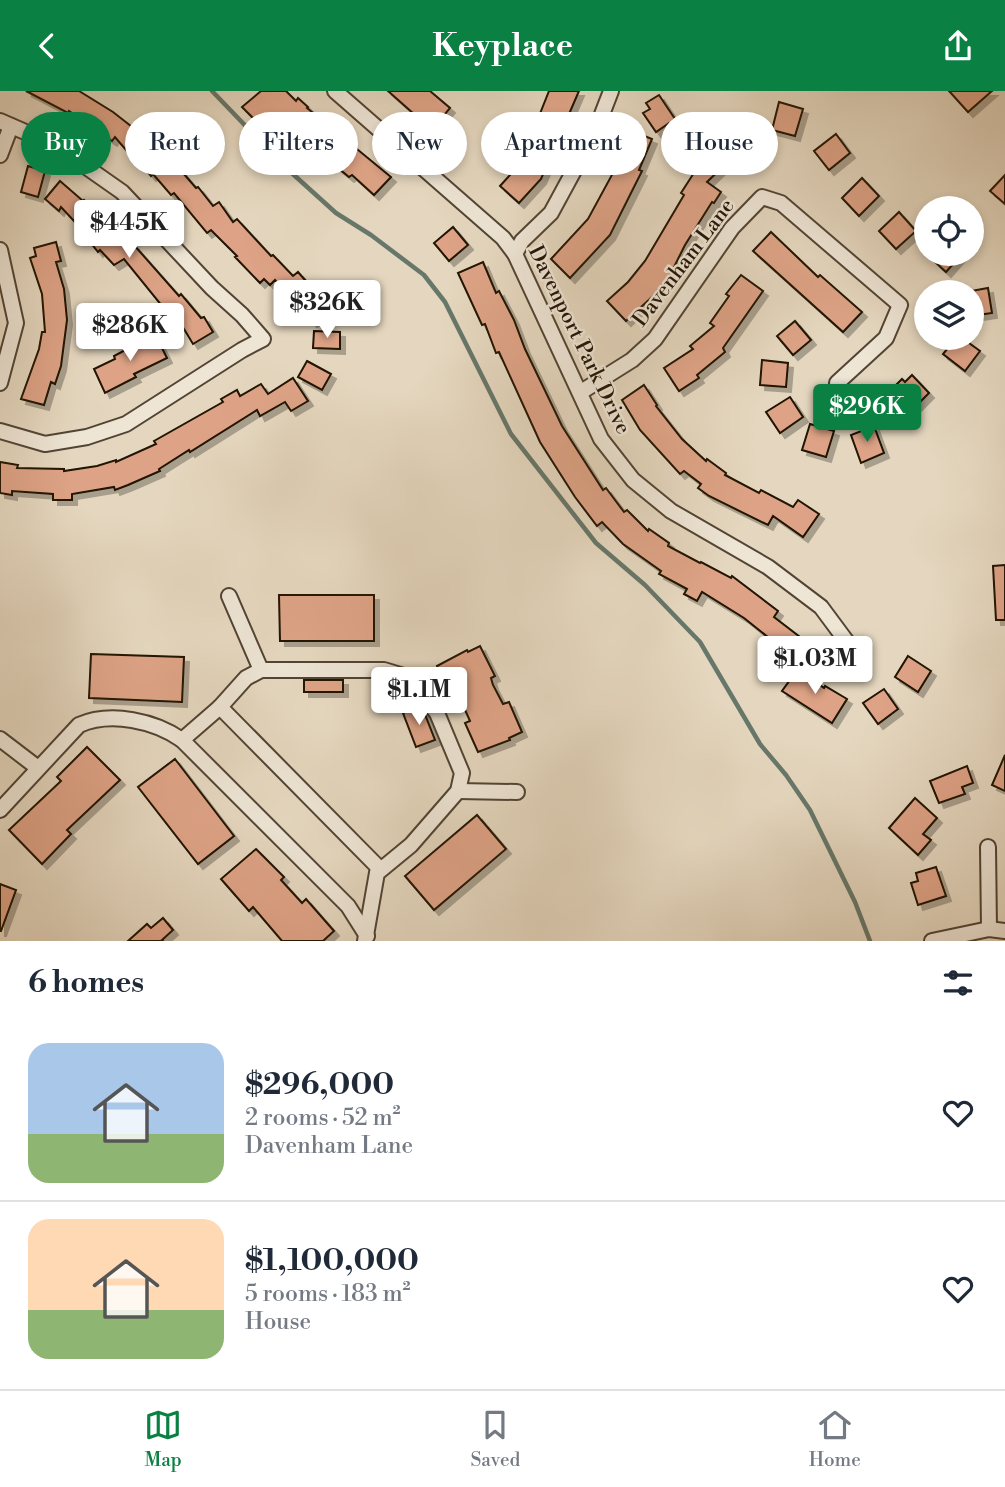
<!DOCTYPE html>
<meta charset="utf-8">
<style>
body{margin:0;font-family:"Libre Bodoni",serif;background:#f2f2f3;color:#1f2937;height:100vh;display:flex;flex-direction:column;font-size:26px;white-space:nowrap}
*{box-sizing:border-box;margin:0}
p{font-size:23px;color:#747a83}
.icon{flex:none;width:38px;height:38px;fill:none;stroke:currentColor;stroke-width:2;stroke-linecap:round;stroke-linejoin:round}
.map{position:relative;height:850px;overflow:hidden}
.drawer{display:flex;flex-direction:column;background:#fff;flex:1}
.drawer>*{flex:none}
.guide{position:absolute;left:21px;top:21px;width:964px;height:63px;display:flex;gap:14px}
.fabs{position:absolute;left:914px;top:105px;display:grid;gap:14px}
.fabs a{display:grid;place-items:center;width:70px;height:70px;border-radius:50%;background:#fff;box-shadow:0 4px 10px #0003;font-size:35px}
.price{position:absolute;translate:-50% -60px;padding:0 16px;border-radius:7px;background:#fff;color:#222;font-size:23px;line-height:46px;filter:drop-shadow(0 2px 4px #0008)}
.price::after{content:'';position:absolute;left:50%;top:42px;width:21px;height:16px;margin-left:-10px;background:inherit;clip-path:polygon(0 0,100% 0,50% 100%)}
.price.active{background:#0b8043;color:#fff}
ul{padding:0;list-style:none}
li{display:flex;align-items:center;gap:21px;height:175px;padding:0 28px}
li+li{border-top:2px solid #e0e1e3}
li span{display:grid;place-items:center;flex:none;width:196px;height:140px;border-radius:21px;color:#555}
li>.icon{margin-inline-start:auto}
span .icon{width:84px;height:84px;fill:#fffc;stroke-width:1}
li b{font-size:30px}
h2{display:flex;justify-content:space-between;align-items:center;height:84px;padding:0 28px;font-size:30px}
.tag{padding:0 24px;border-radius:32px;background:#fff;box-shadow:0 4px 10px #0003;font-size:24px;line-height:63px}
.tag.active{background:#0b8043;color:#fff}
header{display:flex;justify-content:space-between;align-items:center;height:91px;padding:0 28px;background:#0b8043;color:#fff;font-size:32px;font-weight:700}
.tab-bar{display:flex;justify-content:space-around;align-items:center;height:98px;border-top:2px solid #e0e1e3;background:#fff;font-size:19px;color:#747a83}
.tab-bar a{display:grid;justify-items:center;gap:4px}
.tab-bar .active{color:#0b8043}
.map>svg:first-child{display:block}
.lines{fill:none;stroke-linecap:round;stroke-linejoin:round}
.stream{stroke:#677769;stroke-width:4.5}
.building{fill:#dea386;stroke:#201305;stroke-width:2;filter:url(#shadow)}
.minor-casing{stroke:#514434;stroke-width:18}
.minor{stroke:#eee5d5;stroke-width:14}
.labels{text-anchor:middle;dominant-baseline:central;stroke-width:5;stroke-linejoin:round;paint-order:stroke}
.street-label{font-size:21px;fill:#201305;stroke:#eee5d5}
</style>
<header><svg class="icon" aria-label="back" viewBox="0 0 24 24"><path d="M15 5l-7 7 7 7"/></svg>Keyplace<svg class="icon" aria-label="share" viewBox="0 0 24 24"><path d="M12 15V3M7 8l5-5 5 5M5 13v7h14v-7"/></svg></header>
<div class="map">
<svg width="1005" height="850" viewBox="0 0 1005 850">
<defs>
<filter id="shadow"><feDropShadow dx="5" dy="5" stdDeviation="0" flood-color="#0004"/></filter>
</defs>
<rect width="100%" height="100%" fill="#e5d7bf"/>
<filter id="stains"><feTurbulence type="fractalNoise" baseFrequency=".00286" numOctaves="4"/><feColorMatrix values="0 0 0 0 .2 0 0 0 0 .09 0 0 0 0 .02 0 0 0 .5 -.17"/></filter>
<radialGradient id="worn" r=".72"><stop offset=".6" stop-color="#630" stop-opacity="0"/><stop offset="1" stop-color="#630" stop-opacity=".3"/></radialGradient>
<g class="lines">
<path class="stream" d="M212 0 284 75 336 122 371 144 424 184 445 211 511 343 596 452 645 494 700 551 760 653 786 684 810 719 855 811 870 850"/>
</g>
<g class="building">
<path d="M26 0H79L113 21 136 39 137 38 155 59 158 56 175 77 177 75 196 97 198 96 213 115 219 111 233 131 237 128 271 165 273 164 293 185 298 181 318 204 321 202 331 218 312 231 295 206 292 209 275 189 270 194 264 188 260 192 235 166 237 165 211 139 207 142 174 102 171 104 153 83 151 85 134 64 132 66 115 46 112 50 69 20 68 22Z"/>
<path d="M261 0H286L296 10 298 7 308 16 307 17 391 86 374 104 352 84 349 86 274 24 262 36 242 16Z"/>
<path d="M388 0H430L450 17 432 39Z"/>
<path d="M549 0H579L541 88 519 112 500 95 520 73Z"/>
<path d="M949 0H992L968 21Z"/>
<path d="M659 4 675 28 656 41 643 22 650 18 646 12Z"/>
<path d="M779 11 803 18 795 45 772 39Z"/>
<path d="M747 24 757 50 734 59 724 32Z"/>
<path d="M630 39 652 48 639 79 642 80 610 144 570 187 551 168 588 128 613 82 609 80 616 67 618 68Z"/>
<path d="M836 43 850 62 829 79 814 60Z"/>
<path d="M712 48 731 68 707 91 721 101 714 112 712 111 685 154 669 186 653 205 626 230 607 210 628 191 645 170 684 104 681 102 701 71 695 65Z"/>
<path d="M28 75 45 80 38 106 21 101Z"/>
<path d="M1005 84V113L990 100Z"/>
<path d="M862 87 879 105 859 125 842 107Z"/>
<path d="M60 90 83 110 84 109 106 132 108 130 122 148 126 145 179 205 181 203 201 227 204 226 213 241 193 253 178 228 175 231 124 168 114 174 100 159 98 161 87 147 89 146 61 116 59 120 45 108Z"/>
<path d="M899 121 916 140 896 158 879 140Z"/>
<path d="M453 136 468 154 449 170 434 152Z"/>
<path d="M771 141 818 186 820 184 862 221 843 241 753 160Z"/>
<path d="M56 151 61 170 56 171 64 198 67 229 61 275 55 293 51 291 44 314 21 308 39 258 42 241H45L42 203 30 167 36 165 34 157Z"/>
<path d="M942 163H962L946 181 935 171Z"/>
<path d="M483 171 496 202 499 200 514 229 525 258 562 335 603 399 606 397 624 421 627 419 648 440 649 438 669 452 668 455 700 472 701 471 731 487 732 485 778 520 774 526 800 546 785 568 765 553 769 547 744 527 702 501 697 510 684 503 687 498 659 483 661 480 623 453 602 431 597 435 575 406 540 351 499 261 496 262 485 233 482 234 458 182Z"/>
<path d="M741 184 763 200 723 257 725 261 697 284 699 287 679 300 664 277 693 258 690 255 714 235 710 232 729 205 726 203Z"/>
<path d="M988 197 992 222 971 225V200Z"/>
<path d="M795 230 811 249 793 264 777 245Z"/>
<path d="M314 240 340 241V258L313 257Z"/>
<path d="M155 243 167 267 134 283 136 286 105 302 94 278 115 268 114 265Z"/>
<path d="M956 247H962L980 260 965 280 943 263Z"/>
<path d="M762 269 788 272 786 296 760 294Z"/>
<path d="M307 270 331 283 322 299 298 286Z"/>
<path d="M912 284 929 302 912 319 892 298 902 288 905 291Z"/>
<path d="M293 287 308 310 291 320 285 311 260 325 257 319 190 361 189 359 159 378 160 380 128 394 115 399 114 396 72 403V409H53V403L12 400V404L0 402V371L18 374 17 377 64 378V380L97 375 116 369V371L156 353 154 350 223 311 221 308 237 299 240 305 261 293 268 303Z"/>
<path d="M644 294 657 314 656 315 682 348 706 370 707 368 726 382 725 384 759 402 761 399 793 416 798 409 819 423 803 446 773 425 768 434 709 405 698 397 701 393 684 380 680 383 640 339 622 309Z"/>
<path d="M790 306 803 326 780 342 766 321Z"/>
<path d="M810 333 834 340 826 366 802 359Z"/>
<path d="M874 335 884 362 861 372 851 344Z"/>
<path d="M1005 474V529H996L993 475Z"/>
<path d="M279 504H374V550H280Z"/>
<path d="M480 555 495 585 491 587 493 594 503 613 509 611 522 641 509 647 510 649 478 661 465 632 470 630 458 603 452 606 437 575 467 559 468 561Z"/>
<path d="M91 563 184 566 182 611 89 607Z"/>
<path d="M908 565 931 580 918 601 895 586Z"/>
<path d="M798 578 824 597 825 595 847 608 832 632 782 600Z"/>
<rect x="304" y="589" width="39" height="12"/>
<path d="M884 598 898 618 878 633 863 612Z"/>
<path d="M419 616 424 621 435 649 416 656 403 622Z"/>
<path d="M87 656 120 689 67 739 71 743 42 773 9 739 61 690 57 686Z"/>
<path d="M1005 664V700L992 694Z"/>
<path d="M175 668 234 745 198 773 138 696Z"/>
<path d="M967 675 973 692 962 696 965 703 939 712 930 690Z"/>
<path d="M915 707 937 727 923 743 931 749 918 764 889 737Z"/>
<path d="M477 724 506 758 434 819 405 785Z"/>
<path d="M256 758 284 786 281 789 302 812 306 808 334 840 323 850H282L253 816 249 820 221 788Z"/>
<path d="M936 776 946 805 918 814 911 792 918 790 916 782Z"/>
<path d="M0 793 16 799 1 840H0Z"/>
<path d="M163 827 173 839 162 849 163 850H128L147 833 151 837Z"/>
</g>
<g class="lines">
<defs>
<g id="minor">
<path d="M335 0 503 147 515 163 601 348 633 389 671 420 768 476 821 516 847 551"/>
<path d="M0 30 55 54 122 101 212 197 242 224 263 248 242 259 126 333 87 346 45 353 0 340"/>
<path d="M0 64 11 35"/>
<path d="M0 159 16 232 0 292"/>
<path d="M515 163 522 150 551 122 596 39 611 0"/>
<path d="M581 301 632 269 655 248 732 137 762 106 781 112 900 214 886 247 837 292"/>
<path d="M229 505 261 579"/>
<path d="M0 648 38 677"/>
<path d="M182 649 220 616"/>
<path d="M458 700 517 701"/>
<path d="M0 719 79 634C111 620 155 630 182 649L348 815 367 845"/>
<path d="M988 756 989 838"/>
<path d="M365 850 378 776 220 616 246 587 261 579H384L407 586 437 622 462 682 458 700 411 754 377 782"/>
<path d="M932 850 989 838 1005 840"/>
</g>
</defs>
<use href="#minor" class="minor-casing"/>
<use href="#minor" class="minor"/>
</g>
<g class="labels">
<g class="street-label">
<text transform="translate(684 172) rotate(-53)">Davenham Lane</text>
<text transform="translate(579 249) rotate(64)">Davenport Park Drive</text>
</g>
</g>
<rect width="100%" height="100%" filter="url(#stains)"/>
<rect width="100%" height="100%" fill="url(#worn)"/>
</svg>
<div class="fabs">
<a><svg class="icon" aria-label="locate" viewBox="0 0 24 24"><circle cx="12" cy="12" r="6"/><path d="M12 2v4M12 18v4M2 12h4M18 12h4"/></svg></a>
<a><svg class="icon" aria-label="layers" viewBox="0 0 24 24"><path d="M12 4l9 5-9 5-9-5zM3 14l9 5 9-5"/></svg></a>
</div>
<b class="price" style="left:129px;top:169px">$445K</b>
<b class="price" style="left:327px;top:249px">$326K</b>
<b class="price" style="left:130px;top:272px">$286K</b>
<b class="price active" style="left:867px;top:353px">$296K</b>
<b class="price" style="left:815px;top:605px">$1.03M</b>
<b class="price" style="left:419px;top:636px">$1.1M</b>
<div class="guide">
<a class="tag active">Buy</a>
<a class="tag">Rent</a>
<a class="tag">Filters</a>
<a class="tag">New</a>
<a class="tag">Apartment</a>
<a class="tag">House</a>
</div>
</div>
<section class="drawer">
<h2>6 homes<svg class="icon" aria-label="filters" viewBox="0 0 24 24"><path d="M4 7h16M4 17h16"/><circle cx="9" cy="7" r="2"/><circle cx="15" cy="17" r="2"/></svg></h2>
<ul>
<li><span style="background:linear-gradient(#a9c7e8 65%,#8fb573 0)"><svg class="icon" aria-label="home" viewBox="0 0 24 24"><path d="M3 11l9-7 9 7M6 9v11h12V9"/></svg></span><div><b>$296,000</b><p>2 rooms · 52 m²</p><p>Davenham Lane</p></div><svg class="icon" aria-label="heart" viewBox="0 0 24 24"><path d="M12 20l-8-8c-3-5 5-10 8-4 3-6 11-1 8 4z"/></svg></li>
<li><span style="background:linear-gradient(#ffd9b3 65%,#8fb573 0)"><svg class="icon" aria-label="home" viewBox="0 0 24 24"><path d="M3 11l9-7 9 7M6 9v11h12V9"/></svg></span><div><b>$1,100,000</b><p>5 rooms · 183 m²</p><p>House</p></div><svg class="icon" aria-label="heart" viewBox="0 0 24 24"><path d="M12 20l-8-8c-3-5 5-10 8-4 3-6 11-1 8 4z"/></svg></li>
</ul>
</section>
<nav class="tab-bar">
<a class="active"><svg class="icon" aria-label="map" viewBox="0 0 24 24"><path d="M3 6l6-2 6 2 6-2v14l-6 2-6-2-6 2zM9 4v14M15 6v14"/></svg>Map</a>
<a><svg class="icon" aria-label="saved" viewBox="0 0 24 24"><path d="M7 4h10v16l-5-4-5 4z"/></svg>Saved</a>
<a><svg class="icon" aria-label="home" viewBox="0 0 24 24"><path d="M3 11l9-7 9 7M6 9v11h12V9"/></svg>Home</a>
</nav>
